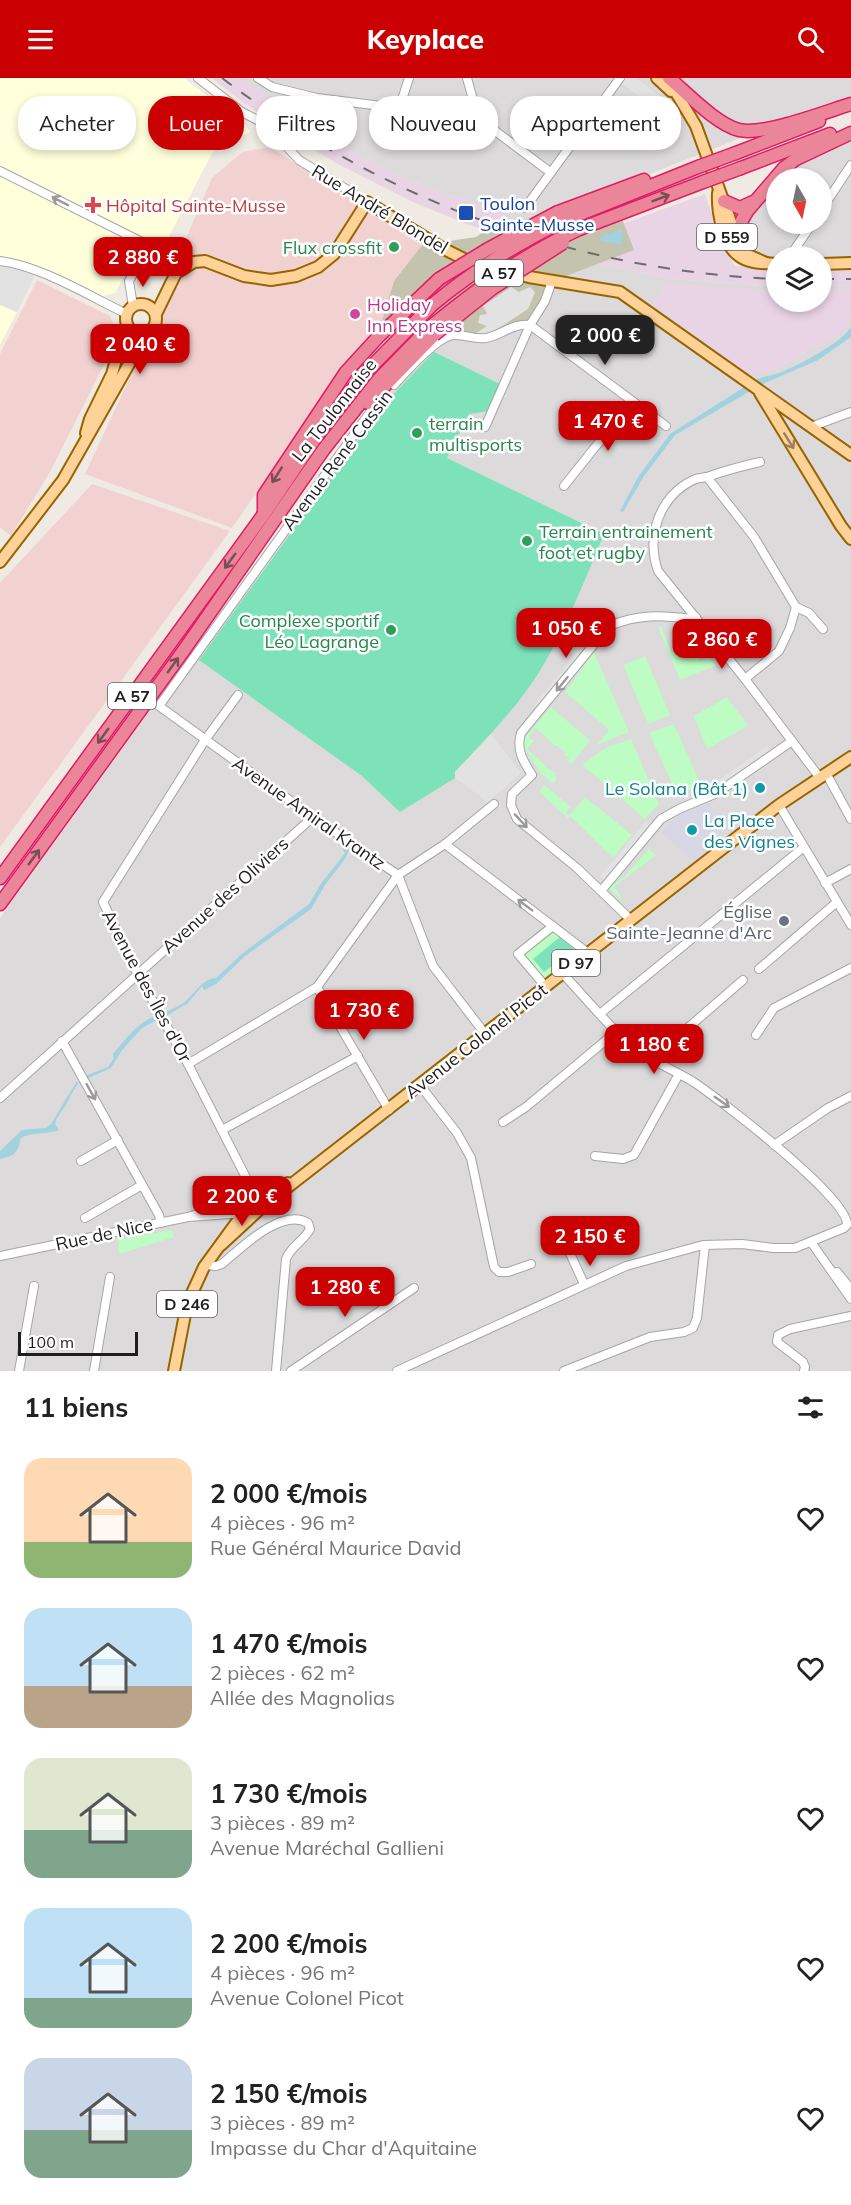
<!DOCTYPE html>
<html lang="fr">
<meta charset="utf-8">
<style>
body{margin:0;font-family:Mulish,sans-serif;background:#f2f2f2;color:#222;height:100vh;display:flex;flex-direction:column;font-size:22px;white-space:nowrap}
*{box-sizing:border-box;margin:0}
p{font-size:20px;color:#767676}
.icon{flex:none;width:33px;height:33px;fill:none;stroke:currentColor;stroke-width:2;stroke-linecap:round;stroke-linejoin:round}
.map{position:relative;height:1293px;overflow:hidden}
.side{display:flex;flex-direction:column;background:#fff;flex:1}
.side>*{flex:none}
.top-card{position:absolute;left:18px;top:18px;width:816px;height:54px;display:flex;gap:12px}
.needle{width:39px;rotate:171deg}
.buttons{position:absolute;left:766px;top:90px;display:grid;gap:12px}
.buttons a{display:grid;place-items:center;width:66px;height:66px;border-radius:50%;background:#fff;box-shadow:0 3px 9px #0003;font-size:30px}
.scale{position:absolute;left:18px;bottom:15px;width:120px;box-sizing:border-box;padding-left:6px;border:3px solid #1e1e1e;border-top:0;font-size:16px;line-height:21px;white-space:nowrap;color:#1e1e1e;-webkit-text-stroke:4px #fff;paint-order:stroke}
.price{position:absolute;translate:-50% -51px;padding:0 14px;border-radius:12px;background:#cb0002;color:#fff;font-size:20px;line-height:39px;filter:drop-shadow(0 2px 3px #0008)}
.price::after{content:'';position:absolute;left:50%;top:36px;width:18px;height:14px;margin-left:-9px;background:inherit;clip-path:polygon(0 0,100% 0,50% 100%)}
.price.current{background:#222;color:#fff}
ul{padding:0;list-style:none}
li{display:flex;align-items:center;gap:18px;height:150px;padding:0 24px}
li span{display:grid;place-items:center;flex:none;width:168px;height:120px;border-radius:18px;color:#555}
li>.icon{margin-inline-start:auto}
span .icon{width:72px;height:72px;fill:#fffc;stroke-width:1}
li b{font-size:26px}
h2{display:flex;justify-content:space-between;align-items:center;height:72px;padding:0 24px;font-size:26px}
.pill{padding:0 21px;border-radius:24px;background:#fff;box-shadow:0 3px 9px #0003;font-size:21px;line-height:54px}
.pill.current{background:#cb0002;color:#fff}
header{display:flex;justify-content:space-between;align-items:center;height:78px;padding:0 24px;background:#cb0002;color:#fff;font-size:27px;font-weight:800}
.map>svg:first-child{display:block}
.residential{fill:#dcdada}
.commercial{fill:#f1d2d1}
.industrial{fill:#e9d4e5}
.education{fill:#ffffdc}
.construction{fill:#c4c4ae}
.park{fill:#bdfcc2}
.pitch{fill:#7de2ba}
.parking{fill:#e2e2e2}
.plaza{fill:#d7d7e5}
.water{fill:#a1d2df}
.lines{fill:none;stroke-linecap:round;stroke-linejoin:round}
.minor-casing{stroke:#a5a5a5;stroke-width:10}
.major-casing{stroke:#976400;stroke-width:14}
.highway-casing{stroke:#e21b61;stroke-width:15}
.minor{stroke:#fff;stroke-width:8}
.major{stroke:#ffd298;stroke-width:10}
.highway{stroke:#eb869a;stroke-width:12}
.rail{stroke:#6c6c6c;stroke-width:2;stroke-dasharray:12 12;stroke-linecap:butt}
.highway-bridge-casing{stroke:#e21b61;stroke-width:15;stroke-linecap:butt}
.highway-bridge{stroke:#eb869a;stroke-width:12}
.oneway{stroke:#7a4d56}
.oneway2{stroke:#9a9a9a}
.oneway3{stroke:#9a8161}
.health-dot{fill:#e0444e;stroke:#fff;stroke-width:2}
.transit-dot{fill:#1a4fb4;stroke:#fff;stroke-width:2}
.leisure-dot{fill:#2e9e5b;stroke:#fff;stroke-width:2}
.hotel-dot{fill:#d1479c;stroke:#fff;stroke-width:2}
.culture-dot{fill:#0f9aa8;stroke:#fff;stroke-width:2}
.worship-dot{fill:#6b7280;stroke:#fff;stroke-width:2}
.labels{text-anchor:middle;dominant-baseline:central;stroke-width:5;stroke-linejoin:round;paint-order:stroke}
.shield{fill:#fff;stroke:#626262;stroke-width:1.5}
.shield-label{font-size:16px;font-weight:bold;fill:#1e1e1e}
.transit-label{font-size:18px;fill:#164399;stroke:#fff;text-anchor:start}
.health-label{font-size:18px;fill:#be3a42;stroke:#fff;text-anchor:start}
.street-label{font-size:18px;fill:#1e1e1e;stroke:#fff}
.leisure-label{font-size:18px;fill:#27864d;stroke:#fff;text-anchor:end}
.hotel-label{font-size:18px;fill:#b23c85;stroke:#fff;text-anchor:start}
.culture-label{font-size:18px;fill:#0d838f;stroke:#fff;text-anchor:end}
.worship-label{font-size:18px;fill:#5b616d;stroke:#fff;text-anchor:end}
</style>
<header><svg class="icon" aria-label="menu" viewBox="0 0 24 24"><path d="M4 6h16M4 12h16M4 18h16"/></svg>Keyplace<svg class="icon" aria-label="search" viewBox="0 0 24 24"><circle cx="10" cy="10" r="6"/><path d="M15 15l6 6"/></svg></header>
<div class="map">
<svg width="851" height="1293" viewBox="0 0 851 1293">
<rect width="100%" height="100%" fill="#efebe3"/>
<g class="residential">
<path d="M242 0H851V18L788 41 625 106 531 149 504 140 505 137 453 117 449 118 392 94 357 76 298 40Z"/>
<path d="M851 63V188L822 190V178H777V191L740 188 745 153 752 136 777 106V146H822V100H782L809 79Z"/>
<path d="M564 178 672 201 777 209V224H822V208L851 207V1293H0V840L377 319 430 263Z"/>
</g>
<g class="commercial">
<path d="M270 69 422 167 394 203 380 249 330 308 232 450 85 396 139 280 181 172 212 100 242 74Z"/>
<path d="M37 202 110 238 118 259 50 394 11 458 0 449V276Z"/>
<path d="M92 406 230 453 0 769V505Z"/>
</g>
<g class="industrial">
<path d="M212 0H242L298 40 357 76 392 94 449 118 453 117 505 136 504 140 531 149 510 160 466 146 413 124 336 85 308 68 244 25Z"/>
<path d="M705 116 723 169 735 188 777 191V209L672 201 564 178 619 147Z"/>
<path d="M851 188V207L822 208V190Z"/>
<path d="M665 205 777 213V224H822V212L851 211V236L845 254 770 294 747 297 652 225Z"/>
</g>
<g class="education">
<path d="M0 0H184L245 47 249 52V55L227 62 212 75 144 207 125 197 115 215 102 218 30 185 0 179Z"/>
<path d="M0 227 17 234 0 267Z"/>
</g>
<path class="construction" d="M611 112 634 172 553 203 530 247 489 260 451 256 423 279 380 249 394 203 422 167 476 159 504 140 531 149Z"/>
<g class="park">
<path d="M658 549H661L672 575 686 570 683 562 693 570 700 583 707 580 717 587 680 602Z"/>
<path d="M594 574 629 654 597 667 609 652 565 614Z"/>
<path d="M645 578 670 637 648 646 623 587Z"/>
<path d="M727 619 748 648 707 671 694 638Z"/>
<path d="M551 629 590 662 572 686 568 683 570 680 564 677 565 674 556 667 555 668 536 650 529 659 534 663 527 671 545 687 544 688 556 695 555 698 557 699 554 706 541 696 521 664Z"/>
<path d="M674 646 701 707 677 717 649 655Z"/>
<path d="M631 661 659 726 645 741 582 687 605 670Z"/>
<path d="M544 707 571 729 566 735 569 738 585 719 632 757 613 780 570 738 568 740 539 714Z"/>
<path d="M649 771 656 777 614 809 626 825 608 810 610 806 613 807 624 799Z"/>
<path d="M553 850 584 875 545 905 520 876Z"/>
<path d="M172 1152 174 1159 119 1176 118 1162Z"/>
</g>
<g class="pitch">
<path d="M434 274 502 307 489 333 469 336 447 380 604 456C585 502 567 548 541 591 518 629 486 661 455 694V700L400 734 362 698 199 582 384 326Z"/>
<path d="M560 859 574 871 544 894 533 881Z"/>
</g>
<g class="parking">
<path d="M625 0H636L668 25 660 34 621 5Z"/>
<path d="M0 183 37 193 17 234 0 227Z"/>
<path d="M511 209 519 214 530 209 535 214 528 231 485 259 473 257 487 248 478 245 480 237 487 236 483 228Z"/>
<path d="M602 545H611L536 636 535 626Z"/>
<path d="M491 656 521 695 488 724 455 700V694Z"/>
<path d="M767 668 772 673 717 712 703 718 701 710 716 704Z"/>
<path d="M646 743 651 748 606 803 600 798Z"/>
</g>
<path class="plaza" d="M708 723 724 764 697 785 662 755 677 738Z"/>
<g class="water">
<path d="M621 152 623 156 622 167 602 163 600 160 602 158Z"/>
<path d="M851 249V259L818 282 760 307 754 303C761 299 768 298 776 296 794 290 842 265 851 249Z"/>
<path d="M746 308 752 312 675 357 644 398 623 434 620 433 638 399 670 356Z"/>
<path d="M347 767 350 770 345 781 325 807 311 831 245 878 216 906 204 912 202 908 188 925 166 938 164 935C170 932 177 929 182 926 195 917 201 901 216 900L243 875 309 826 320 807 345 775 343 772Z"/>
<path d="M155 938 157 942 142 950 122 972 111 990 86 1001 85 998 108 989 114 980 113 976C125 962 136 946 155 938Z"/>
<path d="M77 1003 78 1006C72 1013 70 1021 65 1028 61 1035 57 1038 55 1046L59 1052C46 1057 30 1053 20 1061 20 1074 12 1079 0 1081V1073L22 1052 46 1050 51 1046Z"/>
</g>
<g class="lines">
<defs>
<g id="minor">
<path d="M198 0 242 34 267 47 299 82 367 124"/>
<path d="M258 0 272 9 317 20 478 40 550 94"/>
<path d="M467 0 478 40"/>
<path d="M399 31 409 0"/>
<path d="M596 31 632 57"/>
<path d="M0 93 144 165 147 171 129 203 133 228"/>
<path d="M525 130 620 0"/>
<path d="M822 131 851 87"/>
<path d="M790 178 812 146"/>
<path d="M0 183C41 188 89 218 127 236"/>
<path d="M394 307C406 294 437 258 454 257 465 256 474 262 486 260 502 257 512 245 530 247L666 348"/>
<path d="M381 319 159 628 313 739 398 797 433 888 486 957"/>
<path d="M485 349 530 247 545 223 552 203"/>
<path d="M813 350 816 347 851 334"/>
<path d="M760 384C742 388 724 393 707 399 702 400 697 400 693 402 659 419 646 458 658 493L745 601 820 700"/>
<path d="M707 399 754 459 796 529 790 550 779 573 745 601"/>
<path d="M564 408 632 323"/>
<path d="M796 529 809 535 823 551"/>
<path d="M238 617 205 662 103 824 137 895 188 986 259 1125"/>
<path d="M826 695 851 741"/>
<path d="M779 727 851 847"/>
<path d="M445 766 588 875"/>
<path d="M825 805 851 791"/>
<path d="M601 813 661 741 679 731 717 715 792 663"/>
<path d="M631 842 577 790 517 741 511 727 512 716 532 697C523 683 516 672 521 655L609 548C639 536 660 537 692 541L696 539"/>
<path d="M759 891 837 824"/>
<path d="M317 909 389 1032"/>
<path d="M546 909 518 876 553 848"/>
<path d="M601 935 804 769"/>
<path d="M756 957 774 930 851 890"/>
<path d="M62 963 159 1137 161 1145"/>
<path d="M652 981 743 902"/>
<path d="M188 986 317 909 398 797 445 766 494 726"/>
<path d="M419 1006 457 1055 471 1080 494 1189 499 1194H508L531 1186"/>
<path d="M0 1020 313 739"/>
<path d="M503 1044 526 1029 617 953"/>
<path d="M222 1052 358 978"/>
<path d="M774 1067 828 1030 851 1018"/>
<path d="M595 1078 623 1081 634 1077 679 996"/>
<path d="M81 1083 118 1062"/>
<path d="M188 1139 244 1135"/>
<path d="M85 1140 142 1107"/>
<path d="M564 1162 584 1206"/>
<path d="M811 1164 851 1221"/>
<path d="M0 1178 188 1139 258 1117"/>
<path d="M206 1187 216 1188 222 1186C241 1170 282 1129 308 1145L310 1151C304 1163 291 1168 286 1181L276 1293"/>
<path d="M837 1194 851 1211"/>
<path d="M19 1293 34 1208"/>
<path d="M94 1293 110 1199"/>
<path d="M291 1293 414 1210"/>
<path d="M397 1293 626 1188 703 1167 742 1166 773 1170H795L844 1150 847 1147C850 1121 718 1020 692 1003 674 992 653 984 636 971 612 953 585 919 563 896"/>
<path d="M564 1293 650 1259 684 1254 693 1250 697 1240 705 1167"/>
<path d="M804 1293 805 1289 803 1284 777 1264 778 1257 790 1251 851 1238"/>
</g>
<g id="major">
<path d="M657 0 671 13"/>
<path d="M669 3 696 48 739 166 746 176 766 185"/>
<path d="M718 115C717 133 723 167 739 178 750 186 765 185 777 186"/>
<path d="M822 186 851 185"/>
<circle cx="141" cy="241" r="15"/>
<path d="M156 236 176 195 194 184 205 183 244 198 271 202 296 198 318 189 334 176 367 124 444 171 468 183 529 199 620 214 851 377"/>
<path d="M760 315 841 448 851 461"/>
<path d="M86 355 90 341 112 296 117 278 131 252"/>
<path d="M0 484 63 402 146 256"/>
<path d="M221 1167 261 1130 740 757 779 727 851 679"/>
<path d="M174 1293 187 1226 204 1189 250 1126 288 1105"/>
</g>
<g id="highway">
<path d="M669 0C687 15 716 46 739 52 763 58 825 34 851 26"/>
<path d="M736 75 819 43"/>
<path d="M741 90 830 56"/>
<path d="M724 123 740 130 753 124"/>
<path d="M558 134 644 102"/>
<path d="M563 143 698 89"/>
<path d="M577 152 703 104"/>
<path d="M739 166 742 142 748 132 784 90 796 81 851 55"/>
<path d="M368 325 434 257"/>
<path d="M264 435V417L346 294 379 258 439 201"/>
<path d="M0 800 264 436 323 349 367 293 432 227"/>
<path d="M0 826 184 572 324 371 379 301 429 250"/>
</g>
</defs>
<use href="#minor" class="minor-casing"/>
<use href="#major" class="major-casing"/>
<use href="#highway" class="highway-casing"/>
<use href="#minor" class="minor"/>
<use href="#major" class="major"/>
<use href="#highway" class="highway"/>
<g class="rail">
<path d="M222 0C382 122 576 193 777 201"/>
<path d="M822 201H851"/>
</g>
<defs>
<g id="highway-bridge">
<path d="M698 89 736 75"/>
<path d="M703 104 741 90"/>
<path d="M439 201 488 171 558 134"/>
<path d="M432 227C473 193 516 166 563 143"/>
<path d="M429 250C478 210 520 179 577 152"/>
<path d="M434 257 493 210 563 165"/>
</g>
</defs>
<use href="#highway-bridge" class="highway-bridge-casing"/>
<use href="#highway-bridge" class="highway-bridge"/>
</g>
<defs><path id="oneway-shaft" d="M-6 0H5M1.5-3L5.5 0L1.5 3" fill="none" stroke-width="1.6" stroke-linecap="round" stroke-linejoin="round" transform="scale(1.5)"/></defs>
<g class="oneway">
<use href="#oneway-shaft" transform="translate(661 120) rotate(-21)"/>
<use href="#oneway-shaft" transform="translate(277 397) rotate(123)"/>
<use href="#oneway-shaft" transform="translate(230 483) rotate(126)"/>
<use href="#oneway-shaft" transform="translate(173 587) rotate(-54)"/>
<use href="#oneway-shaft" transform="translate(103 658) rotate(126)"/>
<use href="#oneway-shaft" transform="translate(34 779) rotate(-54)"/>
</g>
<g class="oneway2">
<use href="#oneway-shaft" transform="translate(60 123) rotate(-153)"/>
<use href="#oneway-shaft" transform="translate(562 606) rotate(129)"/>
<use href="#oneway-shaft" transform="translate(521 743) rotate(47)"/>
<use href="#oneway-shaft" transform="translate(525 827) rotate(-143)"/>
<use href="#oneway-shaft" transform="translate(91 1014) rotate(61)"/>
<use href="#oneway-shaft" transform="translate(722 1024) rotate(35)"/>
</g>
<use class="oneway3" href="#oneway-shaft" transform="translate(789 363) rotate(58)"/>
<path class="health-dot" d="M90 118h6v6h6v6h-6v6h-6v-6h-6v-6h6z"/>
<rect class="transit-dot" x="458" y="127" width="16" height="16" rx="3"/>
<g class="leisure-dot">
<circle cx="394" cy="169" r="6"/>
<circle cx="417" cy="355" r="6"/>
<circle cx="527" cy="463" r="6"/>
<circle cx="391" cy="552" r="6"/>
</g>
<circle class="hotel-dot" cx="355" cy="236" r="6"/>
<g class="culture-dot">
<circle cx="760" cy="710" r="6"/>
<circle cx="692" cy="752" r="6"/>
</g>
<circle class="worship-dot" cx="784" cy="843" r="6"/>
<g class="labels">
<g class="shield">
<rect x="697" y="146" width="60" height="26" rx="4.5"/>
<rect x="475" y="182" width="48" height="26" rx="4.5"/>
<rect x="108" y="605" width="48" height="26" rx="4.5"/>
<rect x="552" y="872" width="48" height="26" rx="4.5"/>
<rect x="157" y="1213" width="60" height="26" rx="4.5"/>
</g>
<g class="shield-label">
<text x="727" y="159">D 559</text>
<text x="499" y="195">A 57</text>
<text x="132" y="618">A 57</text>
<text x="576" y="885">D 97</text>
<text x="187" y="1226">D 246</text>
</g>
<g class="transit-label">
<text x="480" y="125">Toulon<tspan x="480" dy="21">Sainte-Musse</tspan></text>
</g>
<g class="health-label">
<text x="106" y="127">Hôpital Sainte-Musse</text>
</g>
<g class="street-label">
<text transform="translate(380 131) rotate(31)">Rue André Blondel</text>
<text transform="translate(334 332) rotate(-52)">La Toulonnaise</text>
<text transform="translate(337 382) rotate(-53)">Avenue René Cassin</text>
<text transform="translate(309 735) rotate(35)">Avenue Amiral Krantz</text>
<text transform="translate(225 817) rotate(-42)">Avenue des Oliviers</text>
<text transform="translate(147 908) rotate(62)">Avenue des Îles d'Or</text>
<text transform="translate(476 963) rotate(-38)">Avenue Colonel Picot</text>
<text transform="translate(104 1156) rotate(-12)">Rue de Nice</text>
</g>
<g class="leisure-label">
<text x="382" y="169">Flux crossfit</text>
<text x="429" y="345" text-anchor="start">terrain<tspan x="429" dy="21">multisports</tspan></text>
<text x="539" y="453" text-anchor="start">Terrain entrainement<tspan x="539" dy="21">foot et rugby</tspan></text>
<text x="379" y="542">Complexe sportif<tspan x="379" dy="21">Léo Lagrange</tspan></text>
</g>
<g class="hotel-label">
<text x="367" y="226">Holiday<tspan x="367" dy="21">Inn Express</tspan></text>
</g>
<g class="culture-label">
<text x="748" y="710">Le Solana (Bât 1)</text>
<text x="704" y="742" text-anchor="start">La Place<tspan x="704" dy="21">des Vignes</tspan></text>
</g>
<g class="worship-label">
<text x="772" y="833">Église<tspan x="772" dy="21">Sainte-Jeanne d'Arc</tspan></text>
</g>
</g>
</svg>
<div class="buttons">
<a><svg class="needle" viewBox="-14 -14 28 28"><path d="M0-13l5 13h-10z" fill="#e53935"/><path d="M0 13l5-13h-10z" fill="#767676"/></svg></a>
<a><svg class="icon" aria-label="layers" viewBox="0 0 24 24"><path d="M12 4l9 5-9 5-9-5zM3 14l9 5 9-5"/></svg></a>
</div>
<div class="scale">100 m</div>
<b class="price" style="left:143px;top:210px">2 880 €</b>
<b class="price current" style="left:605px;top:288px">2 000 €</b>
<b class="price" style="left:140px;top:297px">2 040 €</b>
<b class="price" style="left:608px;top:374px">1 470 €</b>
<b class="price" style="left:566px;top:581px">1 050 €</b>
<b class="price" style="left:722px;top:592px">2 860 €</b>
<b class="price" style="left:364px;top:963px">1 730 €</b>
<b class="price" style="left:654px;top:997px">1 180 €</b>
<b class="price" style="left:242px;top:1149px">2 200 €</b>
<b class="price" style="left:590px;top:1189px">2 150 €</b>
<b class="price" style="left:345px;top:1240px">1 280 €</b>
<div class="top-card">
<a class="pill">Acheter</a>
<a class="pill current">Louer</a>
<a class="pill">Filtres</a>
<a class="pill">Nouveau</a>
<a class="pill">Appartement</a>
</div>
</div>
<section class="side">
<h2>11 biens<svg class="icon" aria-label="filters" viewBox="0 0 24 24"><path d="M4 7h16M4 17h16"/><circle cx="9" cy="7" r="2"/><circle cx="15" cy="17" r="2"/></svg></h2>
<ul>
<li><span style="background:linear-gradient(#ffd9b3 70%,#8fb573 0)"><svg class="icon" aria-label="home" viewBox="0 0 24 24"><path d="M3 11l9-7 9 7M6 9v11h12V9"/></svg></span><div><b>2 000 €/mois</b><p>4 pièces · 96 m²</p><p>Rue Général Maurice David</p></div><svg class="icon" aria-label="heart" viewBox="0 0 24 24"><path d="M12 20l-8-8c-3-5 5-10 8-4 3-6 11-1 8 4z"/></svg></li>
<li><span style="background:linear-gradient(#bfe0f5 65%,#b9a48a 0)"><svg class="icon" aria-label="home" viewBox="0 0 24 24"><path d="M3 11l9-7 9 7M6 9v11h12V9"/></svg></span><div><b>1 470 €/mois</b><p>2 pièces · 62 m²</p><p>Allée des Magnolias</p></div><svg class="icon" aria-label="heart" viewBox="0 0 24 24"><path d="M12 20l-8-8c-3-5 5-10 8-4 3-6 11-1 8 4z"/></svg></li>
<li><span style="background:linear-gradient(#dfe7d0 60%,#7fa58c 0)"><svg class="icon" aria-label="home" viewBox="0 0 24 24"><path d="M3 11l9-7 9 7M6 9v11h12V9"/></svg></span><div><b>1 730 €/mois</b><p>3 pièces · 89 m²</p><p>Avenue Maréchal Gallieni</p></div><svg class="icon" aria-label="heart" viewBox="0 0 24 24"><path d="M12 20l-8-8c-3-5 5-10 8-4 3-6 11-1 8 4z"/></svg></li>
<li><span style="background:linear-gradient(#bfe0f5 75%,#7fa58c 0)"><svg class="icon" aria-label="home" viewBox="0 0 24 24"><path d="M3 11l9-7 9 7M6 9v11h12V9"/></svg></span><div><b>2 200 €/mois</b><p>4 pièces · 96 m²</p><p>Avenue Colonel Picot</p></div><svg class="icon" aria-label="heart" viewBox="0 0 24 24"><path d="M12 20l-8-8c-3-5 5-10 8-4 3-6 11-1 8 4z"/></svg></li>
<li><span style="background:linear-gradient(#c9d6e8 60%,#7fa58c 0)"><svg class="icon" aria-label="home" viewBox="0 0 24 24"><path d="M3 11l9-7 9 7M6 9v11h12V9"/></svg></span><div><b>2 150 €/mois</b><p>3 pièces · 89 m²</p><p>Impasse du Char d'Aquitaine</p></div><svg class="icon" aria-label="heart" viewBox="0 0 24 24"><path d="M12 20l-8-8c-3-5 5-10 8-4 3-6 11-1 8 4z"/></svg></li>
</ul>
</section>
